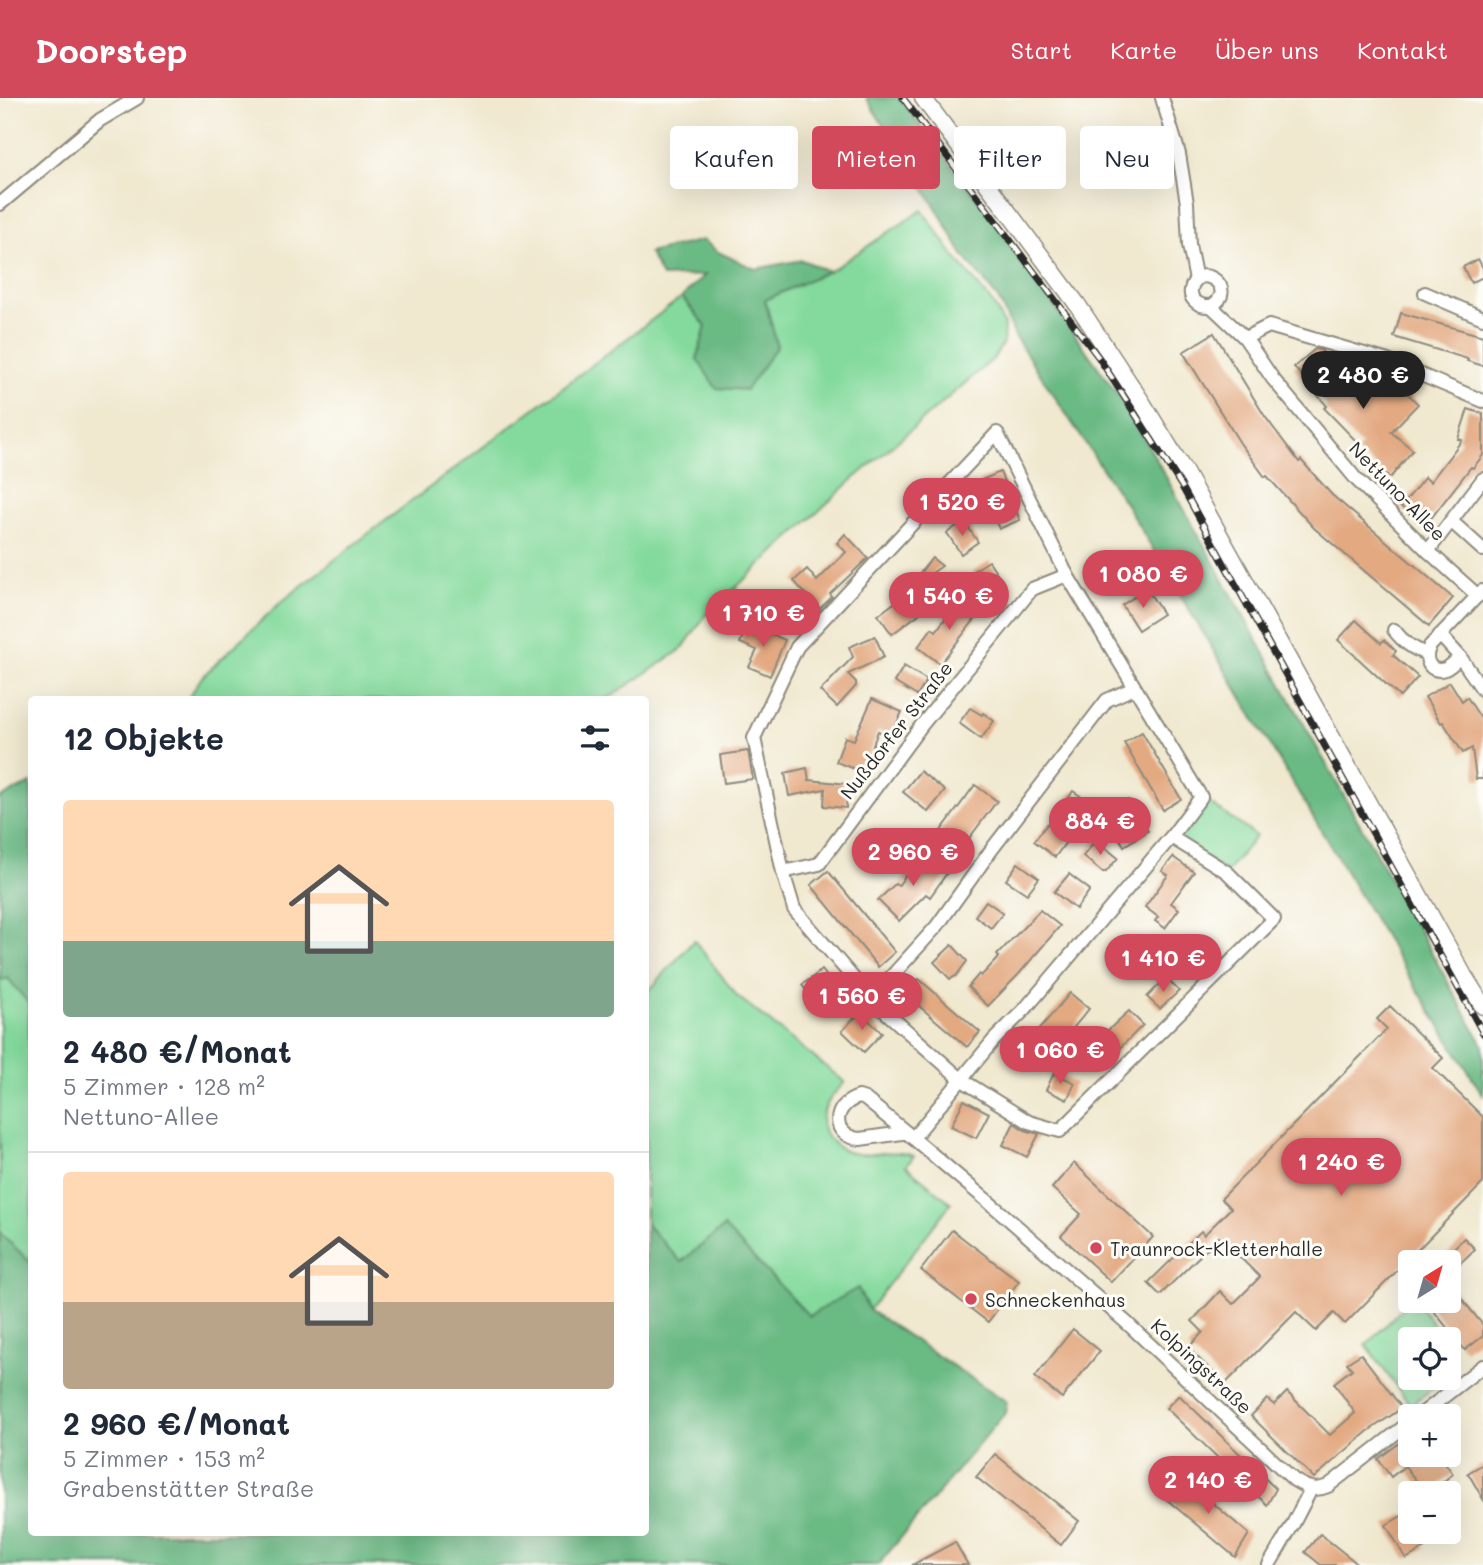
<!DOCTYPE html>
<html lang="de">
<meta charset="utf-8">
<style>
body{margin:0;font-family:Mali,sans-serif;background:#f2f2f3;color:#1f2937;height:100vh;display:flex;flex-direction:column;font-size:26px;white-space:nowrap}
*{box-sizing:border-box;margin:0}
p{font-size:23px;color:#747a83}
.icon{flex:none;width:38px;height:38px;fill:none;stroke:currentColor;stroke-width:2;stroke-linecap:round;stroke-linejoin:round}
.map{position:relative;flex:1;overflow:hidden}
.sheet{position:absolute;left:28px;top:598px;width:621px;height:840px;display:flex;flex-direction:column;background:#fff;border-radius:7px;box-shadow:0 7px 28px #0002}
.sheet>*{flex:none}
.hud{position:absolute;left:670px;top:28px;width:665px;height:63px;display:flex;gap:14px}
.needle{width:46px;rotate:37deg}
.buttons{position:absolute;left:1398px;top:1152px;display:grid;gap:14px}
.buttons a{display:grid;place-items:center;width:63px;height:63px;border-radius:7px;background:#fff;box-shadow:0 7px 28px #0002;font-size:35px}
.price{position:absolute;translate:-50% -60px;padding:0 16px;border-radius:24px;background:#d1495b;color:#fff;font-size:23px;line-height:46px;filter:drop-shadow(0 2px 4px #0008)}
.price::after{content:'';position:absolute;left:50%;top:42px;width:21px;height:16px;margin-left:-10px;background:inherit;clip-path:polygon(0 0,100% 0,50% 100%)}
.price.active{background:#222;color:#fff}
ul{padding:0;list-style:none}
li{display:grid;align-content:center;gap:14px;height:371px;padding:0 35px}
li+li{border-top:2px solid #e0e1e3}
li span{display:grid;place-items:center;height:217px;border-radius:7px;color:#555}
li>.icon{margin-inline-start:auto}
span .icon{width:126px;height:126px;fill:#fffc;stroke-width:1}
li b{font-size:30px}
h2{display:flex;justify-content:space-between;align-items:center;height:84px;padding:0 35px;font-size:30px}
.pill{padding:0 24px;border-radius:7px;background:#fff;box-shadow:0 7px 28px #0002;font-size:24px;line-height:63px}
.pill.active{background:#d1495b;color:#fff}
header{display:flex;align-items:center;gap:42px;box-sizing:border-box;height:98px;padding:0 35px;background:#d1495b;color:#fff}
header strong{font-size:33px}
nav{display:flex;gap:38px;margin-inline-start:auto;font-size:24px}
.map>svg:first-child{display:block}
.green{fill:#84da9d;stroke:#588264;stroke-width:2}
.forest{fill:#6bba84;stroke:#4b7258;stroke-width:2}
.building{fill:#e3a981}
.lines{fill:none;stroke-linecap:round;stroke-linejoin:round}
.street-casing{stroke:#8e8a7d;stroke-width:16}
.secondary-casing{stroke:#8e8a7d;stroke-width:19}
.street{stroke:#fff;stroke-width:12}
.secondary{stroke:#fff;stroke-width:16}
.rail-casing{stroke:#2b2b2b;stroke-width:7}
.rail{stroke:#fdfcf7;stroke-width:4.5;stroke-dasharray:13;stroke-linecap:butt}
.poi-dot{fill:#d1495b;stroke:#fdfcf7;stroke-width:2.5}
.labels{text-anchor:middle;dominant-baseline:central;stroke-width:6;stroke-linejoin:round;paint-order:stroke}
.street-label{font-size:19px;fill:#2b2b2b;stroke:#fdfcf7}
.poi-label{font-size:19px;fill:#2b2b2b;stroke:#fdfcf7;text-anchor:start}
</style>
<header>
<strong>Doorstep</strong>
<nav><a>Start</a><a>Karte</a><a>Über uns</a><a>Kontakt</a></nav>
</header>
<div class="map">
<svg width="1483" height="1467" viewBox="0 0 1483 1467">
<rect width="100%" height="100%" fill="#fdfcf7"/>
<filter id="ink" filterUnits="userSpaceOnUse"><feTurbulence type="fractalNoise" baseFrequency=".0143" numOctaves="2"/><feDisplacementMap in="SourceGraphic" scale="14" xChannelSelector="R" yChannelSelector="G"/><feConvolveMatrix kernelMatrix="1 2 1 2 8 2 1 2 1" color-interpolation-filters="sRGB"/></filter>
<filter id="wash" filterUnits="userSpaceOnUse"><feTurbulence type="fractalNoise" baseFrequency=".00686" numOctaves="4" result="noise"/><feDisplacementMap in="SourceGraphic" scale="28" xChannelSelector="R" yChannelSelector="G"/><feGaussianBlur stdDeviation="1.57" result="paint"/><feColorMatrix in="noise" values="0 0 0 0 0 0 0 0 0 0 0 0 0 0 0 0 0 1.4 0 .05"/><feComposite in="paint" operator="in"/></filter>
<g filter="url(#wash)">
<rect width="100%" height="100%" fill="#f0e8cf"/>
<g class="green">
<path d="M922 112 955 159 994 207 1004 227 1003 245 993 261 848 386 705 518 682 551 612 598 602 602H187L202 579 280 505 360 442 682 199 706 228 697 261 777 248 765 202 833 171Z"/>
<path d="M1201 699 1256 738 1227 774 1171 739Z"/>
<path d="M694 842 737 898 845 984C837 993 826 1003 823 1016 818 1037 839 1055 859 1056 879 1058 893 1050 914 1058L906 1068 951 1105 869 1212 858 1191 809 1218 724 1129 681 1164 646 1126V896Z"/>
<path d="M8 880 29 905V984L32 986 31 1165 0 1135V882Z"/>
<path d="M1410 1202H1415L1445 1241H1410V1279H1448L1410 1307 1366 1247Z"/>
</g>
<g class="forest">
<path d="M866 0H899L979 103 1128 311 1483 947V997L1386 841 1127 408 1016 240 999 202 963 157 937 111Z"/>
<path d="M703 142 718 154 755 171 802 162 828 173 765 202 777 248 746 292 716 290 697 261 706 228 682 199 705 177 662 179 649 155Z"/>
<path d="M31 685V986L29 984V906L8 880 0 882V700Z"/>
<path d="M646 1126 681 1164 724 1129 809 1218 858 1190 869 1212 1007 1304 1005 1315 878 1467H0V1135L31 1165 32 1435H646Z"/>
</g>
<g id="blocks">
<g class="building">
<path d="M1478 161 1483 170V179L1471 185 1463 169Z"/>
<path d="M1401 215 1483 238V268L1467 263 1468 261 1394 239Z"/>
<path d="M1214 235 1264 317 1299 364 1301 362 1332 397 1453 500 1429 528 1314 430 1267 378 1265 379 1240 345 1183 254Z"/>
<path d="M1315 251 1321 252 1349 286 1350 285 1363 298 1386 274 1418 306 1391 334 1413 352 1390 380 1357 353 1361 348 1324 310 1327 308 1294 269Z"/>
<path d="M1468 311 1483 316V357L1473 370 1471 369 1425 428 1401 409 1425 379 1430 384 1462 342 1458 341Z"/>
<path d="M1000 374 1020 422 999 431 979 383Z"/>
<path d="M964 423 978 444 961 456 947 435Z"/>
<path d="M845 436 868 460 830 496 832 499 809 521 797 509 808 499 794 483 807 471 817 483 846 454 837 445Z"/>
<path d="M932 460 942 468 913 488 911 486Z"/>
<path d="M989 463 1004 486 988 496 973 473Z"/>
<path d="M1147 491 1163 516 1138 532 1122 507Z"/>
<path d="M905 497 919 516 892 536 878 517Z"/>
<path d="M960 501 979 516 940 566 918 549 932 530 936 533Z"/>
<path d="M1356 522 1381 545 1384 542 1396 553 1393 557 1418 579 1400 599 1338 542Z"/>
<path d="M748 526 785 542 770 578 749 569 757 552 740 545Z"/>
<path d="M875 538 884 559 848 576 856 584V588L837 609 820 593 853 559 849 549Z"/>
<path d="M904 568 927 582 917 598 894 584Z"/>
<path d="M1450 584 1462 603 1467 599 1483 624V681H1476L1472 650 1463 655 1443 624 1441 625 1425 599Z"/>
<path d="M872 601 902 614 891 638 878 633 863 674 836 664 845 639 854 642Z"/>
<path d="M970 610 982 617 983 615 994 623 981 641 959 625Z"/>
<path d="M1142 634 1181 701 1163 712 1124 645Z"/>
<path d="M748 653 753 681 724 685 720 657Z"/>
<path d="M807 670 809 682 848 686 846 710 824 708 825 691 789 698 785 675Z"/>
<path d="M920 673 945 693 928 714 903 694Z"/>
<path d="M975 687 997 703 958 755 937 738Z"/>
<path d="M1073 693 1092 706 1081 723 1062 710Z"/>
<path d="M1128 702 1148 733 1124 748 1105 716Z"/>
<path d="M1048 725 1066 739V744L1055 759 1034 743Z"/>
<path d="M1096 742 1118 760 1106 774H1102L1083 758Z"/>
<path d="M921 756 947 775 930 799 926 796 899 823 878 802 895 786 898 788Z"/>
<path d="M1173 759 1194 774 1171 805 1179 811 1165 830 1155 823 1158 819 1145 809 1168 777 1162 773Z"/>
<path d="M1018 765 1039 780 1027 796 1006 782Z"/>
<path d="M828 773 895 854 878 869 811 787Z"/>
<path d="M1069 776 1090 792 1076 811 1054 794Z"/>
<path d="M986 803 1003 815 991 830 975 818Z"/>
<path d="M1040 812 1060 828 1019 876 988 908 968 889 979 876 981 878 999 859 997 857Z"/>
<path d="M1203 845 1216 858 1200 875 1187 862Z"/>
<path d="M952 847 967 863 956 878 950 881 934 864Z"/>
<path d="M822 872 839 894 819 909 802 887Z"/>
<path d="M1166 880 1179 893 1160 911 1147 899Z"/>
<path d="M919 881 980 934 967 949 905 896Z"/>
<path d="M1070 895 1089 911 1050 958 1030 942Z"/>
<path d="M1390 908 1443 960 1433 970 1483 1019V1085L1345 1226 1334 1215 1316 1233 1296 1214 1225 1286 1188 1250 1203 1234 1192 1223 1220 1193 1233 1206 1260 1179 1219 1139 1160 1197 1148 1185 1201 1133 1204 1137 1231 1110 1221 1101 1387 931 1377 921Z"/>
<path d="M1129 913 1143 927 1107 963 1092 947Z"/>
<path d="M860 914 882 935 864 954 842 933Z"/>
<path d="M1054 975 1075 985 1067 1002 1046 992Z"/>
<path d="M964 1002 989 1015 976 1040 951 1028Z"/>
<path d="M1014 1025 1025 1032 1039 1036 1027 1059 1003 1047Z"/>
<path d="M1074 1065 1153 1139 1111 1184 1061 1138 1081 1116 1052 1090Z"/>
<path d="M952 1132 1019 1183 988 1224 921 1172Z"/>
<path d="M1464 1140 1475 1151 1449 1176V1164H1440Z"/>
<path d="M1449 1185 1483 1227V1238L1465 1252 1425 1202H1449Z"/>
<path d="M1073 1231 1100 1253 1062 1300 1035 1279Z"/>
<path d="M1361 1256 1402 1310 1367 1334 1314 1380 1251 1318 1267 1301 1274 1307 1287 1294 1330 1337 1355 1315 1334 1285 1352 1271 1347 1265Z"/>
<path d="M1179 1297 1276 1391 1267 1407 1166 1310Z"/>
<path d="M1410 1337V1356H1439L1453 1376 1428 1395H1425L1405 1368 1391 1379 1378 1361Z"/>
<path d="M995 1356 1079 1423 1061 1447 976 1379Z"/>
<path d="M1483 1366V1401L1468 1375Z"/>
<path d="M1182 1379 1249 1436 1235 1459 1165 1400Z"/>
<path d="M1405 1416 1410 1425V1433H1415L1425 1450 1406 1461 1386 1427Z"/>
<path d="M1320 1436 1359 1467H1321L1305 1454Z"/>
<path d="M955 1444 968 1467H912Z"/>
</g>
</g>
</g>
<g filter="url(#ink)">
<use href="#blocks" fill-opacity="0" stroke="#8e8a7d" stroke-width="2"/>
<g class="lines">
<defs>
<g id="street">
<path d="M1162 0 1179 56 1187 105 1189 147 1196 182"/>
<path d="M0 106 100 22 137 0"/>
<path d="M1425 195 1483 220"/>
<path d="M1211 208C1240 192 1201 163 1192 188 1187 202 1200 209 1211 208L1245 240 1273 281 1356 381 1428 453 1478 498"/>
<path d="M1245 240 1269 228 1388 263 1483 303"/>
<path d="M1451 423 1483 452"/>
<path d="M1428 453 1483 381"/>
<path d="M1394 532C1403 544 1412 550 1426 556"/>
<path d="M1440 537 1460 559 1483 592"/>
<path d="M1460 559C1456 563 1450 569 1445 571 1429 576 1423 560 1430 548L1482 493"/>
<path d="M783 774 819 766 921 628 1032 491 1067 477"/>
<path d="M871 901 937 828 992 751 1107 602 1134 590"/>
<path d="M907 1035 865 1001 859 999C832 1007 830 1038 860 1041L902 1035H907L913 1040 1004 1117 1128 1226 1294 1382C1305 1389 1315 1394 1328 1388L1410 1324"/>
<path d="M913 1040 993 943 1025 911 1171 739 1201 699 1067 477 997 335 797 549 754 640 783 774 794 811 871 901 962 982 1029 1024 1060 1033 1274 821 1227 774 1171 739"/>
<path d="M1419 1318 1483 1268"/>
<path d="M1269 1467 1293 1426 1311 1391"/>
</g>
<path id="secondary" d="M923 0 1077 206 1143 306 1184 373 1464 878 1483 908"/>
</defs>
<use href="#street" class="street-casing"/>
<use href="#secondary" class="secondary-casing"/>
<use href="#street" class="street"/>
<use href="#secondary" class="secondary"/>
<defs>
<path id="rail" d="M903 0 1099 260 1181 387 1483 935"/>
</defs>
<use href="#rail" class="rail-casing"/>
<use href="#rail" class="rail"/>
</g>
</g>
<g class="poi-dot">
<circle cx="1096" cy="1150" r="7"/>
<circle cx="971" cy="1201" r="7"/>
</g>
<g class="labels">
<g class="street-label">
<text transform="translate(1398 393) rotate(46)">Nettuno-Allee</text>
<text transform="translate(896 632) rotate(-52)">Nußdorfer Straße</text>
<text transform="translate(1202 1268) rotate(43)">Kolpingstraße</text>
</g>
<g class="poi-label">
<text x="1110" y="1150">Traunrock-Kletterhalle</text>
<text x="985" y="1201">Schneckenhaus</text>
</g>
</g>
</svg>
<div class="buttons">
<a><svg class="needle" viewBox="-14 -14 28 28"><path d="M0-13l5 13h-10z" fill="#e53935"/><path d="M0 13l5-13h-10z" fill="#747a83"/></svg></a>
<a><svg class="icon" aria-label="locate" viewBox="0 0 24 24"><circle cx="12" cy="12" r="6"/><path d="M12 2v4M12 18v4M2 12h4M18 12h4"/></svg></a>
<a>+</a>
<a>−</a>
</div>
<b class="price active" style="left:1363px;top:313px">2 480 €</b>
<b class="price" style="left:962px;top:440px">1 520 €</b>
<b class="price" style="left:1143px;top:512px">1 080 €</b>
<b class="price" style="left:949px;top:534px">1 540 €</b>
<b class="price" style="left:763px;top:551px">1 710 €</b>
<b class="price" style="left:1100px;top:759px">884 €</b>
<b class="price" style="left:913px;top:790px">2 960 €</b>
<b class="price" style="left:1163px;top:896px">1 410 €</b>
<b class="price" style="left:862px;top:934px">1 560 €</b>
<b class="price" style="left:1060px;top:988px">1 060 €</b>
<b class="price" style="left:1341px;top:1100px">1 240 €</b>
<b class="price" style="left:1208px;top:1418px">2 140 €</b>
<div class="hud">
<a class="pill">Kaufen</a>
<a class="pill active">Mieten</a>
<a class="pill">Filter</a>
<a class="pill">Neu</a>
</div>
<section class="sheet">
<h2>12 Objekte<svg class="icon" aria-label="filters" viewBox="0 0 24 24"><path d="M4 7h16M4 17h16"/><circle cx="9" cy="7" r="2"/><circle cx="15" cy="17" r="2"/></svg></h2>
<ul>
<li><span style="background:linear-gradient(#ffd9b3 65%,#7fa58c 0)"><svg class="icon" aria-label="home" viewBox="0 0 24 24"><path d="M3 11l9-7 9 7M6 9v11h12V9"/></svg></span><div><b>2 480 €/Monat</b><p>5 Zimmer · 128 m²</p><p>Nettuno-Allee</p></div></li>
<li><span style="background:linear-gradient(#ffd9b3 60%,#b9a48a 0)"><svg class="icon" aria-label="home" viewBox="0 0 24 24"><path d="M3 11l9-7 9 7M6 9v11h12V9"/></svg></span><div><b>2 960 €/Monat</b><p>5 Zimmer · 153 m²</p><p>Grabenstätter Straße</p></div></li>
</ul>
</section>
</div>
